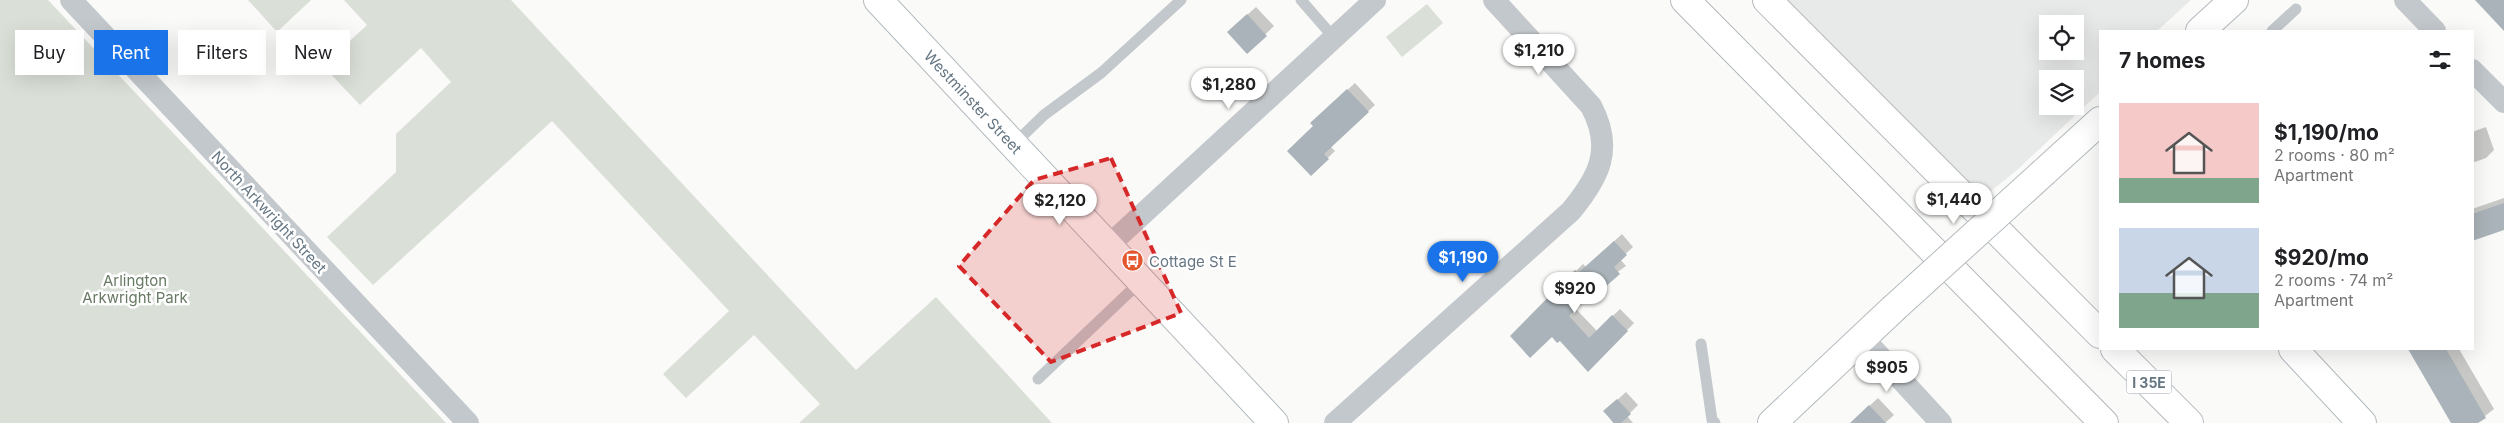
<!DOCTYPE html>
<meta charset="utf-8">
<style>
body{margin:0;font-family:Inter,sans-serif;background:#f2f2f2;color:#202124;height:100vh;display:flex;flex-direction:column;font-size:19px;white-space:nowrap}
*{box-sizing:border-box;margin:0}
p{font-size:16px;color:#757577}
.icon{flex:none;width:28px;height:28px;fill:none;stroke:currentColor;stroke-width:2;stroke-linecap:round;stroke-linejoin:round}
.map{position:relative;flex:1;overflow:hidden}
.sheet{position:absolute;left:2099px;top:30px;width:375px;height:320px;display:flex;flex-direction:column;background:#fff;border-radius:0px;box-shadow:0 5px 20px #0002}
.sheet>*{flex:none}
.top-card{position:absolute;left:15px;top:30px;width:475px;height:45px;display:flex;gap:10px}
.fabs{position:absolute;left:2039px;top:15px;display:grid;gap:10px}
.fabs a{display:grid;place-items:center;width:45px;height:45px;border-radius:0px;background:#fff;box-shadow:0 5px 20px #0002;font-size:25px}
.price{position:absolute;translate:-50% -42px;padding:0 11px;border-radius:18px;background:#fff;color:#222;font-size:16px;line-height:32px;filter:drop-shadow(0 1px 2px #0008)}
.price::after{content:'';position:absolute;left:50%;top:30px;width:15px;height:11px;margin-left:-8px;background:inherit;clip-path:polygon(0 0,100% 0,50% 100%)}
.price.on{background:#1a73e8;color:#fff}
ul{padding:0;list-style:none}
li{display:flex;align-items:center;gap:15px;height:125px;padding:0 20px}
li span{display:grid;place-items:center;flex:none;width:140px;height:100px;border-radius:0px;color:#555}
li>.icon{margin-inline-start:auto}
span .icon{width:60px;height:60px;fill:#fffc;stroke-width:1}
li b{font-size:21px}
h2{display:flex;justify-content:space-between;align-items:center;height:60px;padding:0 20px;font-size:21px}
.pill{padding:0 18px;border-radius:0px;background:#fff;box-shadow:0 5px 20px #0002;font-size:18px;line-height:45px}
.pill.on{background:#1a73e8;color:#fff}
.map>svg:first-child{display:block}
.built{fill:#e8e9e9;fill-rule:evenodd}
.green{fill:#dadfd7}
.shadow{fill:#0003}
.building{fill:#aab3b9}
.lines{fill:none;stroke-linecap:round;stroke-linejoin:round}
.secondary-casing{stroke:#b3babf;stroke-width:30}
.highway-casing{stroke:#b4b9bd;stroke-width:30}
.lane{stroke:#c3c8cc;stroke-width:11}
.street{stroke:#c3c8cc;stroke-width:22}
.secondary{stroke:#fff;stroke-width:28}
.highway{stroke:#fff;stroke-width:28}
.secondary-bridge-casing{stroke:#b3babf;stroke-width:30;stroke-linecap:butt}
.secondary-bridge{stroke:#fff;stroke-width:28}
.marked{fill:#d62828;fill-opacity:0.2;stroke:#d62828;stroke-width:4;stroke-dasharray:10 6;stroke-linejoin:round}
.labels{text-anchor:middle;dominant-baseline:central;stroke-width:5;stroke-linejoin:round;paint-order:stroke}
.shield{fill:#fff;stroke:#939fa8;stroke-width:1}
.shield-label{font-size:14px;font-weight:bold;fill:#657683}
.street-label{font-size:15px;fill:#657683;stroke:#fff}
.poi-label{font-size:15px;fill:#657683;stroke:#fff;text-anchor:start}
.park-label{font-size:15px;fill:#687a64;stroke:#fff}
</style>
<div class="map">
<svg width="2504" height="423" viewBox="0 0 2504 423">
<rect width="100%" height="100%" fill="#fafaf8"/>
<path class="built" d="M1780 0H2191L2157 31H2100V92L2016 171 1981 199ZM2048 24H2075V51H2048ZM2048 79H2075V106H2048Z"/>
<g class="green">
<path d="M0 0H48L446 423H0Z"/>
<path d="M248 0H311L277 32Z"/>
<path d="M344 0H511L856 370 936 297 1052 423H799L820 404 754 335 686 398 663 374 729 311 552 121 373 285 327 237 396 172V134L451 82 421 48 360 105 323 66 367 25Z"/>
<path d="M1427 4 1443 23 1402 57 1386 37Z"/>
</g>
<g class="shadow">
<path d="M1256 7 1274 26 1247 52 1237 24Z"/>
<path d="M1355 83 1375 105 1330 146 1335 151 1311 174 1314 126 1318 117Z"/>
<path d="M2486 127 2494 150 2486 158 2472 163V132Z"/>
<path d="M2504 198V229L2472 240V209Z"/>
<path d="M1622 234 1633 247 1620 259 1626 266 1601 284 1575 308 1597 331 1620 309 1634 323 1588 370 1560 339 1552 335 1512 336 1583 264 1586 267Z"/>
<path d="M2425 349H2459L2494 409 2476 423H2453L2423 350Z"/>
<path d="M1626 392 1638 405 1627 416 1633 423H1613L1605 411Z"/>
<path d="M1878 398 1894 415 1885 423H1851Z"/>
</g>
<g class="building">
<path d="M2475 0H2504V31Z"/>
<path d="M1247 14 1267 36 1247 54 1227 32Z"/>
<path d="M1347 89 1369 112 1324 154 1329 159 1311 176 1287 151 1313 126 1310 123Z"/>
<path d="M2504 203V230L2472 241V214Z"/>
<path d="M1614 241 1627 255 1614 267 1620 274 1603 289 1601 286 1569 316 1589 338 1612 315 1628 331 1588 372 1560 341 1557 343 1552 337 1530 358 1510 336 1575 270 1578 273Z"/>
<path d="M2408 349H2446L2486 418 2478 423H2451Z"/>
<path d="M1617 399 1631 414 1621 423H1614L1603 411Z"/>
<path d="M1869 405 1886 423H1850Z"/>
</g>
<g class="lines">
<defs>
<g id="secondary">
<path d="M878 0 1274 423"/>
<path d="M2200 31 2234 0"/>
<path d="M2044 172 2100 121"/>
<path d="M2293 349 2362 423"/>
<path d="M1772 423 1893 309"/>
</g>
<g id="highway">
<path d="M1685 0 2104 423"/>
<path d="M1767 0 2100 334"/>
<path d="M2115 349 2189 423"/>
</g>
</defs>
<use href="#secondary" class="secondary-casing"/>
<use href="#highway" class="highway-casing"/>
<g class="lane">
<path d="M1301 0 1335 39"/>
<path d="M2272 31 2296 9"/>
<path d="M1013 145 1044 115 1101 73 1181 0"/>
<path d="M1701 344 1712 420 1715 423"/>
<path d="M1038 379 1140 282"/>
</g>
<g class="street">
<path d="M71 0 468 423"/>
<path d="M2405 0 2435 31"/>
<path d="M2472 70 2504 102"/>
<path d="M1108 246 1375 0"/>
<path d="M1862 337 1941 423"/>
<path d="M1335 423 1571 211C1599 177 1614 149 1591 106L1494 0"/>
</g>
<use href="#secondary" class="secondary"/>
<use href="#highway" class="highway"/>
<defs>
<path id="secondary-bridge" d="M1893 309 2044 172"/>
</defs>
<use href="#secondary-bridge" class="secondary-bridge-casing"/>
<use href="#secondary-bridge" class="secondary-bridge"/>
</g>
<path class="marked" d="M1111 158 1181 313 1051 362 959 266 1034 180Z"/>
<defs>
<symbol id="bus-disc" viewBox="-11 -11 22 22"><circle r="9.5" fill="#e4572e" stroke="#fff"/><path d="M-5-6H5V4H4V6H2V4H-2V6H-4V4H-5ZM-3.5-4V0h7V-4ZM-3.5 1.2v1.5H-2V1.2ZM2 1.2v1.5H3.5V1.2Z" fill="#fff"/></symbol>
</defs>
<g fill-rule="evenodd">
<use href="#bus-disc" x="1120" y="248" width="25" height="25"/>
</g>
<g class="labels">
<rect class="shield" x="2126.5" y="370.5" width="45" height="23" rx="4"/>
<g class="shield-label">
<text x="2149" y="382">I 35E</text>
</g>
<g class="street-label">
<text transform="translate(973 102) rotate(47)">Westminster Street</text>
<text transform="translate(269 212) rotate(47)">North Arkwright Street</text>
</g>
<g class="poi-label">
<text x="1149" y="261">Cottage St E</text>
</g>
<g class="park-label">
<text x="135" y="280">Arlington<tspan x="135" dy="17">Arkwright Park</tspan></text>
</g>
</g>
</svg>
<div class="fabs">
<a><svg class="icon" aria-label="locate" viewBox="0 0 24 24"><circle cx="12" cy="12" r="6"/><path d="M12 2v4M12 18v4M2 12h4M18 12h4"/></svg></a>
<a><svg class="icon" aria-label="layers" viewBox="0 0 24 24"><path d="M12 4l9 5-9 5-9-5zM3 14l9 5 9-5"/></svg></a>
</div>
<b class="price" style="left:1539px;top:76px">$1,210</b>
<b class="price" style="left:1229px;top:110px">$1,280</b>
<b class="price" style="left:1954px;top:225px">$1,440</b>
<b class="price" style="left:1060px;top:226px">$2,120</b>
<b class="price on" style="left:1463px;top:283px">$1,190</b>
<b class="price" style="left:1575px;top:314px">$920</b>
<b class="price" style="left:1887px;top:393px">$905</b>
<div class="top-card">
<a class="pill">Buy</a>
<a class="pill on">Rent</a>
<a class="pill">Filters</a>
<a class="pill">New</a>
</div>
<section class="sheet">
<h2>7 homes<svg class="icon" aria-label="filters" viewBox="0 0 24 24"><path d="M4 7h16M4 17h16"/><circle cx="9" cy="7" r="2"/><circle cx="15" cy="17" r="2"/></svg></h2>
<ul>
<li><span style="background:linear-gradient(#f6c9c9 75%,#7fa58c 0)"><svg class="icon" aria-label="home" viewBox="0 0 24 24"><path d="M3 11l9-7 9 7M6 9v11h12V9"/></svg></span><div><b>$1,190/mo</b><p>2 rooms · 80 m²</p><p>Apartment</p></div></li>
<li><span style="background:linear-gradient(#c9d6e8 65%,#7fa58c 0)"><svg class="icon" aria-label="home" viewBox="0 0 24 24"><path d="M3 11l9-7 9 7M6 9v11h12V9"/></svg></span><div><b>$920/mo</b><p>2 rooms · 74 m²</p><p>Apartment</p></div></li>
</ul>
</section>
</div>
